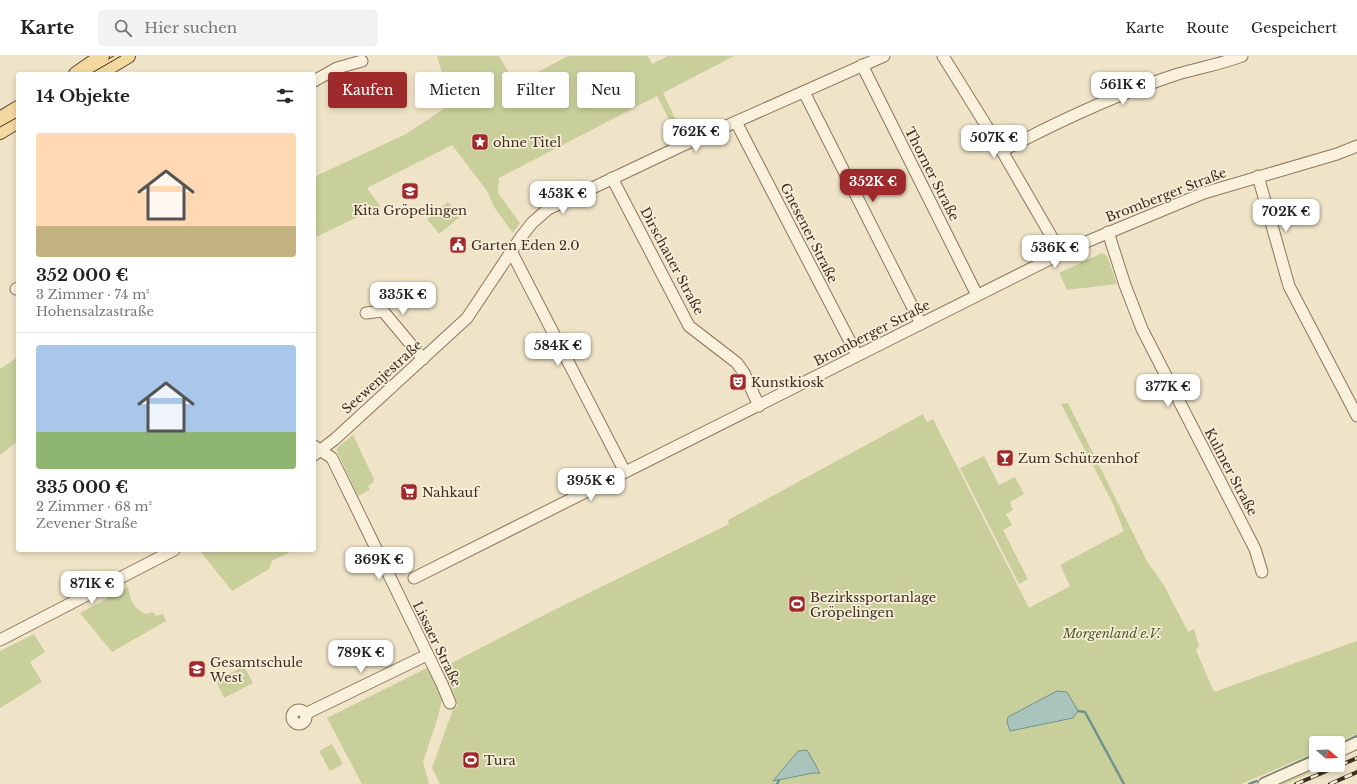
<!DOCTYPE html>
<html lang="de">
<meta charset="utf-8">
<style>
body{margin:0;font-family:"Libre Baskerville",serif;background:#f2f2f2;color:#222;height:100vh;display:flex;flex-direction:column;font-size:15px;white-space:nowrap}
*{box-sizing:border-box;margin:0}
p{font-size:13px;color:#767676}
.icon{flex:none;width:22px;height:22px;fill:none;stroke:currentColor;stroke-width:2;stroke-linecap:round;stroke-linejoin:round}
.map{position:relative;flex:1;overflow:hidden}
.details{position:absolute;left:16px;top:16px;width:300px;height:480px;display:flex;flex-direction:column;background:#fff;border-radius:4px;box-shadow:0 2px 6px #0003}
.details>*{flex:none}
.top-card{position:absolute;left:328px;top:16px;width:380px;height:36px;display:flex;gap:8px}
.needle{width:26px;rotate:109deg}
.fabs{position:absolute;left:1309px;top:680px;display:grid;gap:8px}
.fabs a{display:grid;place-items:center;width:36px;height:36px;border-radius:4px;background:#fff;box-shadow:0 2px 6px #0003;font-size:20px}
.price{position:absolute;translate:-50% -34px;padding:0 9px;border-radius:8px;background:#fff;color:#222;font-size:13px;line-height:26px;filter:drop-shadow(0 1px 2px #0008)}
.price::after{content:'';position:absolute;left:50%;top:24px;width:12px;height:9px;margin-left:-6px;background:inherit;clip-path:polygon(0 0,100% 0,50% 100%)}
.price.selected{background:#9e2a2b;color:#fff}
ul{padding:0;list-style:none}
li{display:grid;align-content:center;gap:8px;height:212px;padding:0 20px}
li+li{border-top:1px solid #e0e0e0}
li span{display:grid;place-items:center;height:124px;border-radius:4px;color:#555}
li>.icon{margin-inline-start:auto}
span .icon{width:72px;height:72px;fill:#fffc;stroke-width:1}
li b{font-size:17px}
h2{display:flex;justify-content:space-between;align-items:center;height:48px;padding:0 20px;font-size:17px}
.tag{padding:0 14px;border-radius:4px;background:#fff;box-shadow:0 2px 6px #0003;font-size:14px;line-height:36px}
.tag.selected{background:#9e2a2b;color:#fff}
header{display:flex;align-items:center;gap:24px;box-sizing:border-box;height:56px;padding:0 20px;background:#fff;border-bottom:1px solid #e0e0e0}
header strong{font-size:19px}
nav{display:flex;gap:22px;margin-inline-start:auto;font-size:14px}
.search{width:280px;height:36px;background:#f2f2f2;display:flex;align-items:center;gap:10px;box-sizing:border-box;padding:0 14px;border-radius:4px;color:#767676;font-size:15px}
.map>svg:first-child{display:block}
.green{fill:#c9cf9b}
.water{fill:#a9c4bc;stroke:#6f938a}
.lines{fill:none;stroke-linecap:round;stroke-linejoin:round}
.stream{stroke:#6f938a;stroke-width:2.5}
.minor-casing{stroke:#8d765c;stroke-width:13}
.major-casing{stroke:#5b4430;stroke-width:16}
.minor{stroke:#faf1dc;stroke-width:11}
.major{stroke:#f3d9a0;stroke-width:14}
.tram{stroke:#3d2e20;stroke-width:1}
.rail-casing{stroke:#3d2e20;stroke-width:4}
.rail{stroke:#f7eed8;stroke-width:2.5;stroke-dasharray:8;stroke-linecap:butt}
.labels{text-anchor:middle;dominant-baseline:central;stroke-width:3.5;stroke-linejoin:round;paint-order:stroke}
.poi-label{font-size:13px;fill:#3d2e20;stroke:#f7eed8;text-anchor:start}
.street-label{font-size:13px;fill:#3d2e20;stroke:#f7eed8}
.park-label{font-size:13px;font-style:italic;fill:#4d5a26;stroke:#f7eed8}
</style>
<header>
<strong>Karte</strong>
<div class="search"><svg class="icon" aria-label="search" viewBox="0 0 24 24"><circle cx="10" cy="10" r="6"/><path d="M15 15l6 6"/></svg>Hier suchen</div>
<nav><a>Karte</a><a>Route</a><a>Gespeichert</a></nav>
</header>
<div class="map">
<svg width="1357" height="728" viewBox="0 0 1357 728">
<rect width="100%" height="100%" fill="#f0e4c8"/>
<g class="green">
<path d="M437 0H499L515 28 568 0H648L652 8 668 0H734L663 37 683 79 678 81 657 40 499 122 498 137 520 167 513 177 494 151 487 135 452 89 367 132 380 150 314 182V121L406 78 451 48Z"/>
<path d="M448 146 460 161 439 178 427 163Z"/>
<path d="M1102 197 1107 200 1117 228 1067 234 1059 217Z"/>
<path d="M18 301V385L0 399V313Z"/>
<path d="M1068 347 1148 507 1164 529 1188 576 1194 573 1199 590 1196 594 1214 636 1357 585V678L1336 687H1316V696L1241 728H440L432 712 453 653 458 650 438 614 552 555 729 468 728 464 923 358 927 366 933 363 1029 552 1070 530 1060 509 1124 475 1113 448 1061 348Z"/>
<path d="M353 379 374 423 373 427 368 430 370 434 358 440 337 395V392Z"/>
<path d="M984 400 999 429 1015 421 1024 438 1010 446 1013 454 1006 458 1012 469 1003 474 1028 523 1019 528 960 412Z"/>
<path d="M202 494H294L272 505 269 513 232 535 200 495Z"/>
<path d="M128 531C130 544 133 552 146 558L153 556 156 560 163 558 166 565 112 596 80 557Z"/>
<path d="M34 578 45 596 30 606 42 626 0 652V595Z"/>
<path d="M244 610 253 627 224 642 216 625Z"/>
<path d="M429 611 442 644 438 661 423 706 429 728H362L327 662Z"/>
<path d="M332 688 343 708 330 715 319 695Z"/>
<path d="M1316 709H1329L1285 728H1273Z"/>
</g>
<g class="water">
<path d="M1057 635 1067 636 1078 655 1073 662 1010 675 1007 666 1008 661Z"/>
<path d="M807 694 820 717H813L773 725 798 695Z"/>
</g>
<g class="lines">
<g class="stream">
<path d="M1078 655 1085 656 1124 728"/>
<path d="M1338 689 1357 680"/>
<path d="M1261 723 1316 698"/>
<path d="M777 728 779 724"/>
<path d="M1249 728 1257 725"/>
</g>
<defs>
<g id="minor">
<path d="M943 0 1002 95 1061 197"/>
<path d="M862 9 977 239"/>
<path d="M314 25 337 12 362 5"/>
<path d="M804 36 921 268"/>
<path d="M736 66 857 299"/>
<path d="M1002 95C1059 65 1116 38 1178 18 1199 12 1221 8 1242 0"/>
<path d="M1258 120 1289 230 1357 360"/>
<path d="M612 122 689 270 737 307 744 317 759 350"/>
<path d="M1108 176 1125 229 1142 273 1255 493 1262 516"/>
<path d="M511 195 625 416"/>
<path d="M16 233 18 232"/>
<path d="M366 257 383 255 423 303"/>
<path d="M314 390 332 402 442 628 450 647"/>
<path d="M314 399 335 383 467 262 521 181 532 167 548 153 679 91 884 0"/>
<path d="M414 522 1074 191 1204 137 1337 98 1357 90"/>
<path d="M0 584 174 494"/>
<circle cx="299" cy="661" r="7"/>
<path d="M305 658 427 599"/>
<path d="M1338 696 1357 687"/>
<path d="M1264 728 1316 705"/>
</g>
<g id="major">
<path d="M76 18 102 0"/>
<path d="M98 18 128 0"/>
<path d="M0 63 18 52"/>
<path d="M0 76 18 65"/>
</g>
</defs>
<use href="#minor" class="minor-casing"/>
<use href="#major" class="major-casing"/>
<use href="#minor" class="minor"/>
<use href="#major" class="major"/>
<g class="tram">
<path d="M90 18 121 0"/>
<path d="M0 71 18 61"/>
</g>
<defs>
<g id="rail">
<path d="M1296 728 1357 702"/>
<path d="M1330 728 1357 716"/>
</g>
</defs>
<use href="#rail" class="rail-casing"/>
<use href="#rail" class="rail"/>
</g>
<defs>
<symbol id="sight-square" viewBox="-11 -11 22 22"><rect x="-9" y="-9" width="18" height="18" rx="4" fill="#9e2a2b" stroke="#f7eed8"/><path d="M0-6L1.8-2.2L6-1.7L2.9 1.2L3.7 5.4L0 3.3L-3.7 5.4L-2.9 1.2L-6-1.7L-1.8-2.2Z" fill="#fff"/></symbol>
<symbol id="school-square" viewBox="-11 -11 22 22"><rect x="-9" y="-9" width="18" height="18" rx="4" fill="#9e2a2b" stroke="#f7eed8"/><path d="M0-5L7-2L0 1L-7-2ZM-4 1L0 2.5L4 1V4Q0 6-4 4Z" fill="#fff"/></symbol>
<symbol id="civic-square" viewBox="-11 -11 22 22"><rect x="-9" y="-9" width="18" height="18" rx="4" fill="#9e2a2b" stroke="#f7eed8"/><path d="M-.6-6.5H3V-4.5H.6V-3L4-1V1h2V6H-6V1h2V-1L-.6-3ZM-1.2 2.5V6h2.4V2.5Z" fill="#fff"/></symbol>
<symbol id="theatre-square" viewBox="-11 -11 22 22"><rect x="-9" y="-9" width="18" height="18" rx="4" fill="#9e2a2b" stroke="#f7eed8"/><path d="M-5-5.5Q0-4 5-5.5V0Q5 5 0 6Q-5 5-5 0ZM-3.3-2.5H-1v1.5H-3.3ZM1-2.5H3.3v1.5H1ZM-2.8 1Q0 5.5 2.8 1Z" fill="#fff"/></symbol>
<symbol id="bar-square" viewBox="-11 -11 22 22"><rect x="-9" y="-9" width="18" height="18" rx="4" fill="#9e2a2b" stroke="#f7eed8"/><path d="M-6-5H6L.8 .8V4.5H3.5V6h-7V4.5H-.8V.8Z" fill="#fff"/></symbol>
<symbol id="supermarket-square" viewBox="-11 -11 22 22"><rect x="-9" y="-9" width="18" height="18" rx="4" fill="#9e2a2b" stroke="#f7eed8"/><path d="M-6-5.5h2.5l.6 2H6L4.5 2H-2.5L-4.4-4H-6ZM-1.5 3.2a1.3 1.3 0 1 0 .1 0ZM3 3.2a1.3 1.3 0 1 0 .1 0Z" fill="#fff"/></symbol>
<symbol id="stadium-square" viewBox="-11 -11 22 22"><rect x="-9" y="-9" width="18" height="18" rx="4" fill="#9e2a2b" stroke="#f7eed8"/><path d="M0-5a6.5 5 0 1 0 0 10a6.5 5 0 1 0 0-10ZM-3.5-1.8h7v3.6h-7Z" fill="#fff"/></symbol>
</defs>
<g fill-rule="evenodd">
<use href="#sight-square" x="470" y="76" width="20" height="20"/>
<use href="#school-square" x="400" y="125" width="20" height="20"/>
<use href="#civic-square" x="448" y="179" width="20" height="20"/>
<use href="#theatre-square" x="728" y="316" width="20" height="20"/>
<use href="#bar-square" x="995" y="392" width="20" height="20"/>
<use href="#supermarket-square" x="399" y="426" width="20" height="20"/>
<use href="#stadium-square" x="787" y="538" width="20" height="20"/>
<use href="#school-square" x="187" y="603" width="20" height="20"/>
<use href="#stadium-square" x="461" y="694" width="20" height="20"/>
</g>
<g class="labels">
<g class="poi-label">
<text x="493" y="86">ohne Titel</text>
<text x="410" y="154" text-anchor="middle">Kita Gröpelingen</text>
<text x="471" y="189">Garten Eden 2.0</text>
<text x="751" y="326">Kunstkiosk</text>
<text x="1018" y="402">Zum Schützenhof</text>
<text x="422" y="436">Nahkauf</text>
<text x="810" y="541">Bezirkssportanlage<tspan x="810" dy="15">Gröpelingen</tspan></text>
<text x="210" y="606">Gesamtschule<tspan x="210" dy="15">West</tspan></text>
<text x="484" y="704">Tura</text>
</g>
<g class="street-label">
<text transform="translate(932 118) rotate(63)">Thorner Straße</text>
<text transform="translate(1166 139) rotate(-21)">Bromberger Straße</text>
<text transform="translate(809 177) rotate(63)">Gnesener Straße</text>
<text transform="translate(672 205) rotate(62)">Dirschauer Straße</text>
<text transform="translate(872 277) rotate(-27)">Bromberger Straße</text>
<text transform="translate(382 321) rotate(-42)">Seewenjestraße</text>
<text transform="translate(1231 416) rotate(62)">Kulmer Straße</text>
<text transform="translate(437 588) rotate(64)">Lissaer Straße</text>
</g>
<g class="park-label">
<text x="1112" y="577">Morgenland e.V.</text>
</g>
</g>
</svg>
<div class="fabs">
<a><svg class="needle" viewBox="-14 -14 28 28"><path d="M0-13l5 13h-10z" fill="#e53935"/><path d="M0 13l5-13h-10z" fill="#767676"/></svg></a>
</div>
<b class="price" style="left:1123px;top:50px">561K €</b>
<b class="price" style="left:696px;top:97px">762K €</b>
<b class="price" style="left:994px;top:103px">507K €</b>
<b class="price selected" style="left:873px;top:147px">352K €</b>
<b class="price" style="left:563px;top:159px">453K €</b>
<b class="price" style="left:1286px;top:177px">702K €</b>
<b class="price" style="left:1055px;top:213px">536K €</b>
<b class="price" style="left:403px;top:260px">335K €</b>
<b class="price" style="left:558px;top:311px">584K €</b>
<b class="price" style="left:1168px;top:352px">377K €</b>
<b class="price" style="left:591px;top:446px">395K €</b>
<b class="price" style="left:379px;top:525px">369K €</b>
<b class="price" style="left:92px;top:549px">871K €</b>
<b class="price" style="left:361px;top:618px">789K €</b>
<div class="top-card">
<a class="tag selected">Kaufen</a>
<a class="tag">Mieten</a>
<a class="tag">Filter</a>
<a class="tag">Neu</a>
</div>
<section class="details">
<h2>14 Objekte<svg class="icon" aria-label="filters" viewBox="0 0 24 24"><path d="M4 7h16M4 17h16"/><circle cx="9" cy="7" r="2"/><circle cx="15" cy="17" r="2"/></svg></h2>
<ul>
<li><span style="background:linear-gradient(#ffd9b3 75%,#c2b280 0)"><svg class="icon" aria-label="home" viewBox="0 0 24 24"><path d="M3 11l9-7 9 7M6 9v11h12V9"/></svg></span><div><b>352 000 €</b><p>3 Zimmer · 74 m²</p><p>Hohensalzastraße</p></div></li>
<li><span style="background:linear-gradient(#a9c7e8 70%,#8fb573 0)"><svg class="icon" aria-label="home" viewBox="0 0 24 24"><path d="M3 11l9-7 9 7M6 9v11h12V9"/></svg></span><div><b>335 000 €</b><p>2 Zimmer · 68 m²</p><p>Zevener Straße</p></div></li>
</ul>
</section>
</div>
